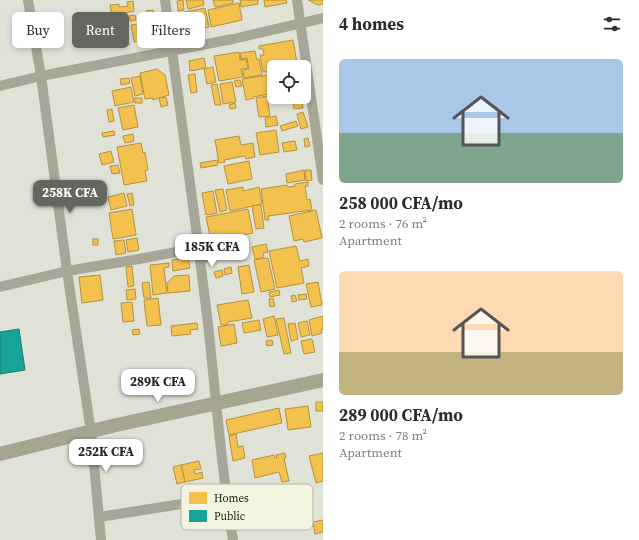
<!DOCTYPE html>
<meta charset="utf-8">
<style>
body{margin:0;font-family:"Source Serif 4",serif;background:#f7f7f7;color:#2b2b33;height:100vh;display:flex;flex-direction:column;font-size:15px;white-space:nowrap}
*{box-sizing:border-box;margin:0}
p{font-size:13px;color:#7c7c81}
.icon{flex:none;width:22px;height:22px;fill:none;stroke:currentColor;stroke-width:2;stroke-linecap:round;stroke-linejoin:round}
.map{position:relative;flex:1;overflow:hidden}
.panel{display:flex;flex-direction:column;background:#fff;width:316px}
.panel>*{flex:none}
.guide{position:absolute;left:12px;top:12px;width:251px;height:36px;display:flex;gap:8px}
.controls{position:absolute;left:267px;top:60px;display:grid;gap:8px}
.controls a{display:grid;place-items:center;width:44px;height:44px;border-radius:6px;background:#fff;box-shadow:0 2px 6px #0003;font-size:20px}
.price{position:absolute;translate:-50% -34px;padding:0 9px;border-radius:8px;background:#fff;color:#222;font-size:13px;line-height:26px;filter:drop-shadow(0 1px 2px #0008)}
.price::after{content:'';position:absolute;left:50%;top:24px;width:12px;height:9px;margin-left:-6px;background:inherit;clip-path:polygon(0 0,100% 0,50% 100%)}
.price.on{background:#65665d;color:#fff}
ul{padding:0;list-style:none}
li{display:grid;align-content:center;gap:8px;height:212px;padding:0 16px}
li span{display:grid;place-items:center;height:124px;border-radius:6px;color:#555}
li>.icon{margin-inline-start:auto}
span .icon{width:72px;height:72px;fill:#fffc;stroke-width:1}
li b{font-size:17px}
h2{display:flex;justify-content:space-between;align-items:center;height:48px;padding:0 16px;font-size:17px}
.chip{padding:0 14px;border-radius:6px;background:#fff;box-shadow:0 2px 6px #0003;font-size:14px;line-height:36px}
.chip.on{background:#65665d;color:#fff}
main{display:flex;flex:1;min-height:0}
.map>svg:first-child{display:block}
.homes{fill:#f2c14e;stroke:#b4923f}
.public{fill:#17a398;stroke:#1a7d73}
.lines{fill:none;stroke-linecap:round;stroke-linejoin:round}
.street{stroke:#a7a798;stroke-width:10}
.secondary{stroke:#a5a591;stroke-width:14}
.key{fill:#f2f4df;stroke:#b4b5a4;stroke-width:1}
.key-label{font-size:11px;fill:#22231c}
</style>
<main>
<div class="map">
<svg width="323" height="540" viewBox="0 0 323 540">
<rect width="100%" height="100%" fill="#e1e2d7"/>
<g class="homes">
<path d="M183 0 184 10 178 11 177 1Z"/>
<path d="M186 0H203L204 5 188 9Z"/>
<path d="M213 0H233V3L215 7Z"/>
<path d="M240 0H258V4L241 7Z"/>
<path d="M264 0H286L287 3 265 7Z"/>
<path d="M308 0H323V4L318 5Z"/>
<path d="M133 1 134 11 112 16 110 5 119 4V7L128 6 127 2Z"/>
<path d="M239 3 242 20 211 27 208 10Z"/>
<path d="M205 8 209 27 185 32 183 25 187 24 184 12Z"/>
<path d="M153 10 154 13 147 15 146 11Z"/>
<path d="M135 15 136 20 130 21 129 16Z"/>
<path d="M126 16 127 19 116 22V18Z"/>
<path d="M150 22 153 39 134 42 131 25Z"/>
<path d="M127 28 129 45 114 47 112 29Z"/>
<path d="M293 40 297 63 286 64 285 61 274 63V71L263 72 260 55H264L263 49H259V46Z"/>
<path d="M255 51 257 60 259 59 262 75 244 78 243 70 249 69 247 58 241 59 240 53Z"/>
<path d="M239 52 240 60 246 59 248 68 241 69 243 77 219 81 214 56Z"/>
<path d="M204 58 206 68 190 71 189 61Z"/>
<path d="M213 67 216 82 207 84 204 69Z"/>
<path d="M157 69 165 75 169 95 153 100V98L145 99 140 73Z"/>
<path d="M195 74 197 92 191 93 188 75Z"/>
<path d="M274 74V93L253 97 254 98 246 100 242 79Z"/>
<path d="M140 76 143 94 135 96 131 78Z"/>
<path d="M129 78 130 83 121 85 120 79Z"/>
<path d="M240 80 242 86 236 87 234 81Z"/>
<path d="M232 82 236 102 223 104 220 84Z"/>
<path d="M217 84 221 105H215L211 85Z"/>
<path d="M131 87 134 102 115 106 112 91Z"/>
<path d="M274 95V97H278V100L270 101 269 96Z"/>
<path d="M267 96 270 116 259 117 256 98Z"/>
<path d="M166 97 168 105 161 107 159 98Z"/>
<path d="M283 97H289L290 102 282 103V100H284Z"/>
<path d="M292 97H301L303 108 294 109Z"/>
<rect x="135" y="98" width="7" height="5"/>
<path d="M235 103 236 108 230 109 229 105Z"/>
<path d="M134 105 138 127 123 130 118 108Z"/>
<path d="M112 109 114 121 109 122 107 110Z"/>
<path d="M303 112 308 127 301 129 297 114Z"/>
<path d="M276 116 278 125 266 127 265 118Z"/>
<path d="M296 121 298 126 282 131 280 126Z"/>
<path d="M276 130 279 152 260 155 256 133Z"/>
<path d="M114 131 115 135 103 137 102 133Z"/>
<path d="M133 134 134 141 125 143 123 136Z"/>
<path d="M239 136 241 145 253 143 255 157 246 159 245 156 224 160 225 162 219 163 215 140Z"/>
<path d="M308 138 310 146 305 147 304 139Z"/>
<path d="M295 141 297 150 284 152 282 143Z"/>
<path d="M141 143 143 153 145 152 148 170 145 171 147 181 124 185 117 147Z"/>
<path d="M111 151 114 162 102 165 99 154Z"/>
<path d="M217 160 218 165 201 168 200 163Z"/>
<path d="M249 161 252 179 228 184 224 166Z"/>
<path d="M118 165 120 173 112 174 110 166Z"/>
<path d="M304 170 305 180 287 183 286 174Z"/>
<path d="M305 170H311L312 180 306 181Z"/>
<path d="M308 182V186H305L307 200 310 199 312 210 268 216 269 220H265L261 189 287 185 288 187 295 186V184Z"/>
<path d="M243 187V191L259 187 262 204 230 211 226 190Z"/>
<path d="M223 189 227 210 220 212 215 190Z"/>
<path d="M213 191 217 213 206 215 202 193Z"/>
<path d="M124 193 127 206 111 210 108 197Z"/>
<path d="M132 193 134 205 130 206 127 194Z"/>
<path d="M261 205 264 228 256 229 252 206Z"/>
<path d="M132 209 136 235 113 239 109 213Z"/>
<path d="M248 209 253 233 211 241 206 217Z"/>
<path d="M316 210 322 238 304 242 303 239 294 241 289 216Z"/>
<path d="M137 238 139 250 128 252 126 240Z"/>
<rect x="93" y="239" width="5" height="6"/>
<path d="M124 240 126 253 116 255 114 241Z"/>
<path d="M266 244 268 252 263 253 264 257 255 259 252 247Z"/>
<path d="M296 246 300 261 308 259 309 266 301 268 304 283 277 288 269 251Z"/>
<path d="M207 251 208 261 204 262 202 252Z"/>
<path d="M188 258 190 268 173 271 172 260Z"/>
<path d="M268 258 275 289 261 292 254 260Z"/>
<path d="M169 263V267L164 268 167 293 153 295 150 265Z"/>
<path d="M249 265 254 292 242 294 238 267Z"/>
<path d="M132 266 134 286 128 287 126 267Z"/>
<path d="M231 267 232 273 225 275 224 269Z"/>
<path d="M222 270 223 276 216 278 214 272Z"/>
<path d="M100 275 103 300 82 303 79 277Z"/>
<path d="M189 275 190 291 168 293 167 283 174 276Z"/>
<path d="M149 282 151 298H144L142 283Z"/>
<path d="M318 282 322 305 311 307 306 284Z"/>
<path d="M135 289 136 299 127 300 126 290Z"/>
<path d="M279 290 280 295 270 297 269 292Z"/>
<path d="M306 294 307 299 299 300 298 295Z"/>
<path d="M295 295 297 301 292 302 291 296Z"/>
<path d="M158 298 161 325 147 326 144 300Z"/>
<path d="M273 298 275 306 270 307 269 299Z"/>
<path d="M248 300 252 318 228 322V324L221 325 217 305Z"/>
<path d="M132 302 134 321 123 322 121 303Z"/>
<path d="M274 316 278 335 267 337 263 319Z"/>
<path d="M323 316V329H321L322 333 312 336 309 320Z"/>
<path d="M284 318 291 353 284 354 276 319Z"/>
<path d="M259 320 261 330 244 333 242 323Z"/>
<path d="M307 321 310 335 301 337 298 323Z"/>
<path d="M197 323 198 329 190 330 191 334 172 336 171 326Z"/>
<path d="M295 323 298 339 291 341 288 324Z"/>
<path d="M234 324 237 343 221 346 218 327Z"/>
<path d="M139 329 140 334 133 335 132 330Z"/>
<path d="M312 339 315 352 304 354 301 341Z"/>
<path d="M272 340 273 345 267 346 266 341Z"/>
<rect x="316" y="402" width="7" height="9"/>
<path d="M308 406 311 427 288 430 285 409Z"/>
<path d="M279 408 282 423 229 435 226 420Z"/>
<path d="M236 434 238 447 243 446 245 458 233 461 229 436Z"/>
<path d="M285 453 286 458H284L289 481 282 482 279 472 255 478 252 460 274 455 275 458H277L276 455Z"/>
<path d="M323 453V481L316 483 309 456Z"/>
<path d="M199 461 201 469 194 470 195 474 202 472 203 478 185 482 181 465Z"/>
<path d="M181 465 185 482 177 484 173 467Z"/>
<path d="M323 520V532L315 534 313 522Z"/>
</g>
<path class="public" d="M19 329 25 370 0 374V332Z"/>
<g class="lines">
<g class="street">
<path d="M28 0 41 76 67 271 91 432 101 540"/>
<path d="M165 0C180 108 195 216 208 324 216 396 221 468 233 540"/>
<path d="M297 0 323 180"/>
<path d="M0 86 41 76 233 39 323 18"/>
<path d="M0 287 67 271 139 259 198 248"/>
<path d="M99 517 226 497"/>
</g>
<path class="secondary" d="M0 454 112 426 323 380"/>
</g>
<rect x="181" y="484" width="132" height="46" rx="6" class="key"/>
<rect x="189" y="492" width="18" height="12" fill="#f2c14e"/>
<rect x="189" y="510" width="18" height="12" fill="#17a398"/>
<g class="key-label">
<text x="214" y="502">Homes</text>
<text x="214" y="520">Public</text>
</g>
</svg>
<div class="controls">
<a><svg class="icon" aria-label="locate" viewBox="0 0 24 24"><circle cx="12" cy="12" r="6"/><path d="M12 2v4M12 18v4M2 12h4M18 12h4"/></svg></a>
</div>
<b class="price on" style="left:70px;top:214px">258K CFA</b>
<b class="price" style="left:212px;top:268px">185K CFA</b>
<b class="price" style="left:158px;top:403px">289K CFA</b>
<b class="price" style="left:106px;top:473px">252K CFA</b>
<div class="guide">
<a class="chip">Buy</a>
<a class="chip on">Rent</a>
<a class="chip">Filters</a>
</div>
</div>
<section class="panel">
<h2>4 homes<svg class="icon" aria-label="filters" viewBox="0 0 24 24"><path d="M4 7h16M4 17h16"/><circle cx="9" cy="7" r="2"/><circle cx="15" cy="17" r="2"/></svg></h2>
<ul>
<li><span style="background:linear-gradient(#a9c7e8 60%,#7fa58c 0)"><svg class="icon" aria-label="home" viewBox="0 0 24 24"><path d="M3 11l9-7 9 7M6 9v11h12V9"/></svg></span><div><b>258 000 CFA/mo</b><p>2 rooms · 76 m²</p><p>Apartment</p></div></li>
<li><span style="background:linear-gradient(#ffd9b3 65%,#c2b280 0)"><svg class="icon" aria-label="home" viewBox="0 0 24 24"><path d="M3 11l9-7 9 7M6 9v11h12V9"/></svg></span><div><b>289 000 CFA/mo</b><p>2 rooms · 78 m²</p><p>Apartment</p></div></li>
</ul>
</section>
</main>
